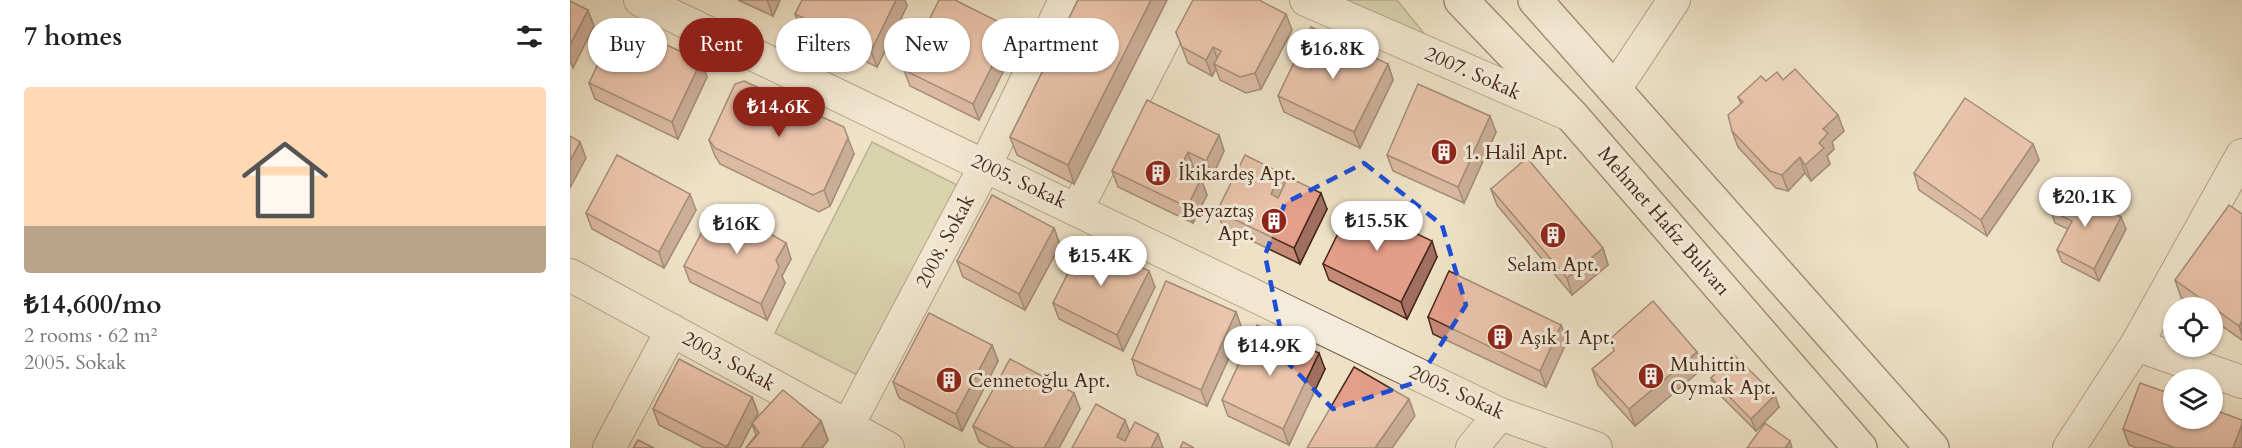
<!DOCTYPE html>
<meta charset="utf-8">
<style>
body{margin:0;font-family:Cardo,serif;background:#f6f6f6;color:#222;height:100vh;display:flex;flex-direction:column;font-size:22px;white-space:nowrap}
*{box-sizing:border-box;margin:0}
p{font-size:20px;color:#767676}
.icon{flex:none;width:33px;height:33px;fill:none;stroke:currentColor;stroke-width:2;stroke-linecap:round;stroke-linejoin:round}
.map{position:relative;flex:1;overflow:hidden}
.sheet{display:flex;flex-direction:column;background:#fff;width:570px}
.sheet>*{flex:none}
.hud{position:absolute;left:18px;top:18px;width:570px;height:54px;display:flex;gap:12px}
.fabs{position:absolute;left:1593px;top:297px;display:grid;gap:12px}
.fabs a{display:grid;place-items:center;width:60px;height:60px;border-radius:50%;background:#fff;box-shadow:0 2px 4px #0004;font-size:30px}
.price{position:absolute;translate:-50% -51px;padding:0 14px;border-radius:21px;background:#fff;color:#222;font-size:20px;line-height:39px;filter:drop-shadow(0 2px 3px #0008)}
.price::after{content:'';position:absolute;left:50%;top:36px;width:18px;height:14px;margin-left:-9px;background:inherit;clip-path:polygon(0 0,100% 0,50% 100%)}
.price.on{background:#8f2418;color:#fff}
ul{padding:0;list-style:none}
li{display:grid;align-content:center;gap:12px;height:318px;padding:0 24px}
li+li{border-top:2px solid #e0e0e0}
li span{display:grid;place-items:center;height:186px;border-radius:6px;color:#555}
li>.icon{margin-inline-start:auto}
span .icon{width:108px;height:108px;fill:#fffc;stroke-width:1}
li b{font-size:26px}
h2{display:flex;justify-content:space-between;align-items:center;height:72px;padding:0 24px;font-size:26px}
.chip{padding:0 21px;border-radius:27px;background:#fff;box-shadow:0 2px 4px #0004;font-size:21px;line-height:54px}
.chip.on{background:#8f2418;color:#fff}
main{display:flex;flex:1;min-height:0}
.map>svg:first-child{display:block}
.green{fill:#bec191;stroke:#827556;stroke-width:1.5}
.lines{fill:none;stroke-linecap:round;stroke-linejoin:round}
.street-casing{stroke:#715746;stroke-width:34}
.secondary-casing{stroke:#47291c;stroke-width:36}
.street{stroke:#f4ecda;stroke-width:32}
.secondary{stroke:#f4ecda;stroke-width:33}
.wall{fill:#c48977;stroke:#47291c;stroke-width:1.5}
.shaded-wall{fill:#a06f61;stroke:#47291c;stroke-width:1.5}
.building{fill:#e49f8a;stroke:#47291c;stroke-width:1.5}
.marked{fill:none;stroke:#1d4ed8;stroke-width:4.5;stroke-dasharray:12 8;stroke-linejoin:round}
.labels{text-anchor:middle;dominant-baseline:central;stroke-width:6;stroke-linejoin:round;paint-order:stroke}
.street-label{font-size:20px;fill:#47291c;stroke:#f4ecda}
.poi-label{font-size:20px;fill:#47291c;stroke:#f4ecda;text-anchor:start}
</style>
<main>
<section class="sheet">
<h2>7 homes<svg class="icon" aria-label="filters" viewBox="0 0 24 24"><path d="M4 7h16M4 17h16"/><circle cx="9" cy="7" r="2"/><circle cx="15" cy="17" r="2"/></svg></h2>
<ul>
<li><span style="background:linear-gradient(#ffd9b3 75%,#b9a48a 0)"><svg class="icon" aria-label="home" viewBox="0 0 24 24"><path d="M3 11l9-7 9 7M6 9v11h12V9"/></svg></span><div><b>₺14,600/mo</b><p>2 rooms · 62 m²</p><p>2005. Sokak</p></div></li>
</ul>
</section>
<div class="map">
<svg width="1672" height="448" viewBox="0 0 1672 448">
<rect width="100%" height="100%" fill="#eee1c6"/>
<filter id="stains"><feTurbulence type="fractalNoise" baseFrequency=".00333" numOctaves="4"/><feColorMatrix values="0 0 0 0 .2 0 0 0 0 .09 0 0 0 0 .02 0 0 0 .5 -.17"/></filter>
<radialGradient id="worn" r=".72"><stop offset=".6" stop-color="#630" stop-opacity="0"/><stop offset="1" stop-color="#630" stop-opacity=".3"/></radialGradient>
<g class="green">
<path d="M773 0H827L865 47Z"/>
<path d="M302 142 389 186 291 377 205 333Z"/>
</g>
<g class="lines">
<defs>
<g id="street">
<path d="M70 0 930 414 1026 448"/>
<path d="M736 0 1002 116"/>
<path d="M1045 89 1104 0"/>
<path d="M507 209 614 0"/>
<path d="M0 275 318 448"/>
<path d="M1566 345 1672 382"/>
<path d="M39 448 102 330"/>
<path d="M266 448 415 166 495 0"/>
<path d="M902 448 930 414"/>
<path d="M1499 448 1566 345 1672 155"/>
</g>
<g id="secondary">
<path d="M891 0 1003 117 1290 448"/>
<path d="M965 0 1362 448"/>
</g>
</defs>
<use href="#street" class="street-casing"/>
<use href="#secondary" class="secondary-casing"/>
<use href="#street" class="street"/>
<use href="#secondary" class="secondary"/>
</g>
<g class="wall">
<path d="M168 0H210L203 16Z"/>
<path d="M508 0H597L504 184 447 155 440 137Z"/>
<path d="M337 6 307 67 231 30 225 14Z"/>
<path d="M441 28 447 44 409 120 340 86 334 70Z"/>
<path d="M722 30 691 89 676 93 650 80 646 69 642 76 618 63 606 32Z"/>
<path d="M131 61 137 77 108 139 25 99 19 83Z"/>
<path d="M818 64 823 80 790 148 714 112 708 96Z"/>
<path d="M1213 80 1274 131 1262 142 1264 149 1257 156 1260 164 1241 181 1235 173 1218 191 1206 188 1168 147 1162 131 1171 104 1168 97 1196 81Z"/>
<path d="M926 132 894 203 823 171 817 155Z"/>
<path d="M649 135 654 151 642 177 624 169 621 174 631 179 637 195 623 223 548 187 542 171Z"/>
<path d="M139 140 284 154 260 206 249 212 150 164 145 156Z"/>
<path d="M1463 144 1469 160 1417 236 1349 190 1344 173Z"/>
<path d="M715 183 757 209 730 264 653 227 647 211Z"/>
<path d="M921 189 1033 248 1038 265 1002 295 927 205Z"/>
<path d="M126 210 94 268 22 229 16 213Z"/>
<path d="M1481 211 1556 229 1529 281 1492 262 1487 250 1498 229 1485 223Z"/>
<path d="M1672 214V340L1642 319V308H1626L1611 297 1605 280Z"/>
<path d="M484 228 490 245 455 310 393 277 387 261Z"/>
<path d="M867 257 837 319 759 280 753 264Z"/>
<path d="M221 259 212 276 215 283 197 320 120 282 114 266Z"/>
<path d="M585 287 553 351 489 319 483 303Z"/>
<path d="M666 312 672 329 637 406 567 375 562 359Z"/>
<path d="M858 317 991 325 997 341 976 387 863 334Z"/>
<path d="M422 345 428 361 392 431 329 398 323 382Z"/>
<path d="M1044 351 1133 368 1065 426 1028 385 1022 369Z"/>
<path d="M755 369 719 445 658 416 652 400Z"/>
<path d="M1141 378 1209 407 1186 431 1145 390Z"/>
<path d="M504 393 510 409 489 448H420L409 442 403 426Z"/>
<path d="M182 397 188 413 184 422 251 421 258 440 252 448H176L186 435 182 424 170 448H134L89 425 83 409Z"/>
<path d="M1553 429 1672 448H1567L1559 445Z"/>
</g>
<g class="shaded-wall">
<path d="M197 0H210L203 16Z"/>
<path d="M326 0H335L337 6 307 67 301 51Z"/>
<path d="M581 0H597L504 184 498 165Z"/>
<path d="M18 10 24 26 3 68 0 61V45Z"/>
<path d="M716 14 722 30 691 89 685 73Z"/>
<path d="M441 28 447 44 409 120 403 104Z"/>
<path d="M643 47 649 63 644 64 646 69 642 76 636 60Z"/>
<path d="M131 61 137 77 108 139 102 122Z"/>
<path d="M818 64 823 80 790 148 784 132Z"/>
<path d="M1268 115 1274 131 1262 142 1264 149 1257 156 1260 164 1241 181 1235 165 1249 143 1253 129Z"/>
<path d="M920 116 926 132 894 203 888 187Z"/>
<path d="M649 135 654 151 642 177 636 161Z"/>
<path d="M278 138 284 154 260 206 254 190Z"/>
<path d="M10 142 16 158 0 188V161Z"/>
<path d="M1463 144 1469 160 1417 236 1411 220Z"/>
<path d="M618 152 624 169 616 185 610 169Z"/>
<path d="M1230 157 1235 173 1218 191 1212 175Z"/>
<path d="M711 173 717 189 707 210 701 194Z"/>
<path d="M631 179 637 195 623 223 617 207Z"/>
<path d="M751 193 757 209 730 264 724 248Z"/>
<path d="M120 194 126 210 94 268 89 252Z"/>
<path d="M1551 217 1556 229 1529 281 1524 269Z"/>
<path d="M484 228 490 245 455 310 449 294Z"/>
<path d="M862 241 867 257 837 319 831 302Z"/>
<path d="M216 243 221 259 212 276 215 283 197 320 191 304 206 260Z"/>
<path d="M1033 248 1038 265 1002 295 997 278Z"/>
<path d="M579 271 585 287 553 351 547 335Z"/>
<path d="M666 312 672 329 637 406 631 390Z"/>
<path d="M1672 321V335L1669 326Z"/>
<path d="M991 325 997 341 976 387 970 371Z"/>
<path d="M422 345 428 361 392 431 386 414Z"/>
<path d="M1127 352 1133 368 1065 426 1059 409Z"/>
<path d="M749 353 755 369 719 445 713 429Z"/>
<path d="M504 393 510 409 489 448H474Z"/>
<path d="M1205 395 1209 407 1186 431 1181 419Z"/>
<path d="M182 397 188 413 170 448H157V447Z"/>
<path d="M839 399 845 416 822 448H805Z"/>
<path d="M555 420 561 436 555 448 547 437Z"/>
<path d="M251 421 258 440 252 448H231Z"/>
<path d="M1672 424V448H1663Z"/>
<path d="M588 434 593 448H581Z"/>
<path d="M1220 441 1222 448H1215Z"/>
</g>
<g class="building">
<path d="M232 0H326L301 51 225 14Z"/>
<path d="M369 0H385L441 28 403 104 334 70Z"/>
<path d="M508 0H581L498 165 440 137Z"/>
<path d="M623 0H689L716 14 685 73 670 77 644 64 651 51 643 47 636 60 612 47 606 32Z"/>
<path d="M0 1 18 10 0 45Z"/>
<path d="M48 22 131 61 102 122 19 83Z"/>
<path d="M741 27 818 64 784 132 708 96Z"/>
<path d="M1225 69 1268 115 1253 129 1258 133 1249 143 1254 148 1235 165 1230 157 1212 175 1200 171 1162 131 1158 115 1173 102 1168 97 1191 76 1196 81 1207 72 1213 80Z"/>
<path d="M174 81 274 127 278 138 254 190 243 195 145 148 139 140 165 84Z"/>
<path d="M848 84 920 116 888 187 817 155Z"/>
<path d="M1395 98 1463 144 1411 220 1344 173Z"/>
<path d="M577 100 649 135 636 161 618 152 610 169 631 179 617 207 542 171Z"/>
<path d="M0 136 10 142 0 161Z"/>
<path d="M47 155 120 194 89 252 16 213Z"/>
<path d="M675 155 711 173 701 194 708 198 718 177 751 193 724 248 647 211Z"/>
<path d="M957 158 1033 248 997 278 921 189Z"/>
<path d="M1493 187 1551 217 1524 269 1487 250 1502 221 1481 211Z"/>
<path d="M422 195 484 228 449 294 387 261Z"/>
<path d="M783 203 862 241 831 302 753 264Z"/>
<path d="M1659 205 1672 214V321L1669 326 1605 280Z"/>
<path d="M153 206 216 243 206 260 209 267 191 304 114 266 133 230 141 227Z"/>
<path d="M515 239 579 271 547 335 483 303Z"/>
<path d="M879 271 991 325 970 371 858 317Z"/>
<path d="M596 281 666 312 631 390 562 359Z"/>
<path d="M1083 301 1127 352 1059 409 1022 369 1044 351 1041 338Z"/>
<path d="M359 313 422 345 386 414 323 382Z"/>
<path d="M687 325 749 353 713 429 652 400Z"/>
<path d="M1164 355 1205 395 1181 419 1141 378Z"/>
<path d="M109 359 182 397 157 447 83 409Z"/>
<path d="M440 359 504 393 474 448H444L403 426Z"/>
<path d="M784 367 839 399 805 448H737Z"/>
<path d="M1570 383 1604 395V418H1642V409L1672 420V424L1663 448H1605L1553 429Z"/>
<path d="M213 390 251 421 231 448H176L189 433 182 423Z"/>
<path d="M526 404 555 420 547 437 555 441 565 422 588 434 581 448H502Z"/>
<path d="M1195 423 1220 441 1215 448H1177Z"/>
<path d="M68 440 84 448H63Z"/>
<path d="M613 442 624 448H610Z"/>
</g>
<path d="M0 0H1672V448H0ZM794 163 872 225 896 305 847 382 763 409 717 362 695 255 715 203Z" fill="#eee1c6" fill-opacity=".55" fill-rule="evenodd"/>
<path class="marked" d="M794 163 872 225 896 305 847 382 763 409 717 362 695 255 715 203Z"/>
<defs>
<symbol id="building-disc" viewBox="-11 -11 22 22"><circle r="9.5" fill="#8f2418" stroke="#f4ecda"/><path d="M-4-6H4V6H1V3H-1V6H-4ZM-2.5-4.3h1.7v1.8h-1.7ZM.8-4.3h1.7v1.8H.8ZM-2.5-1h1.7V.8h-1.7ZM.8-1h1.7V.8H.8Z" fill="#fff"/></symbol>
</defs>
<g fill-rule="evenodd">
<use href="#building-disc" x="859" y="137" width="30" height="30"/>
<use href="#building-disc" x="573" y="158" width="30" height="30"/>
<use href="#building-disc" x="689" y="206" width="30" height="30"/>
<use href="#building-disc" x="968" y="220" width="30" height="30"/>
<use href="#building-disc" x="915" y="322" width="30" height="30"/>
<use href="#building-disc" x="1066" y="361" width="30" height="30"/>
<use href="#building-disc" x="364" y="365" width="30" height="30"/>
</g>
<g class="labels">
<g class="street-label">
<text transform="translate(903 73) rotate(24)">2007. Sokak</text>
<text transform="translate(449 181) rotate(25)">2005. Sokak</text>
<text transform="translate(1094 221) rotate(49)">Mehmet Hafız Bulvarı</text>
<text transform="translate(375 241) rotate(-62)">2008. Sokak</text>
<text transform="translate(159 361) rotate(29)">2003. Sokak</text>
<text transform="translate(887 392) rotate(25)">2005. Sokak</text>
</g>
<g class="poi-label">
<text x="894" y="152">1. Halil Apt.</text>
<text x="608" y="173">İkikardeş Apt.</text>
<text x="684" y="210" text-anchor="end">Beyaztaş<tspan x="684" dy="23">Apt.</tspan></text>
<text x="983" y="264" text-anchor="middle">Selam Apt.</text>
<text x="950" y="337">Aşık 1 Apt.</text>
<text x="1100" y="364">Muhittin<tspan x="1100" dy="23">Oymak Apt.</tspan></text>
<text x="398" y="380">Cennetoğlu Apt.</text>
</g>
</g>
<rect width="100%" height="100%" filter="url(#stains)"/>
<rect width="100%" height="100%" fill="url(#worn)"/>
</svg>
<div class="fabs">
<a><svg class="icon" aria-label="locate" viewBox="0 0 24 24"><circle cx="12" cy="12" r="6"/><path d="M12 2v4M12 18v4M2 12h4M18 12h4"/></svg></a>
<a><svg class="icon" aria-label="layers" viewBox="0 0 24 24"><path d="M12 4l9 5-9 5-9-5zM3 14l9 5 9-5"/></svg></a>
</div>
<b class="price" style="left:763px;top:80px">₺16.8K</b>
<b class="price on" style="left:209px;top:138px">₺14.6K</b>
<b class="price" style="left:1515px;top:228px">₺20.1K</b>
<b class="price" style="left:807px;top:252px">₺15.5K</b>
<b class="price" style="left:167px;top:255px">₺16K</b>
<b class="price" style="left:531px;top:287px">₺15.4K</b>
<b class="price" style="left:700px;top:377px">₺14.9K</b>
<div class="hud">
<a class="chip">Buy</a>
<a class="chip on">Rent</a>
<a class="chip">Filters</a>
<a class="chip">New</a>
<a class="chip">Apartment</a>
</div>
</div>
</main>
